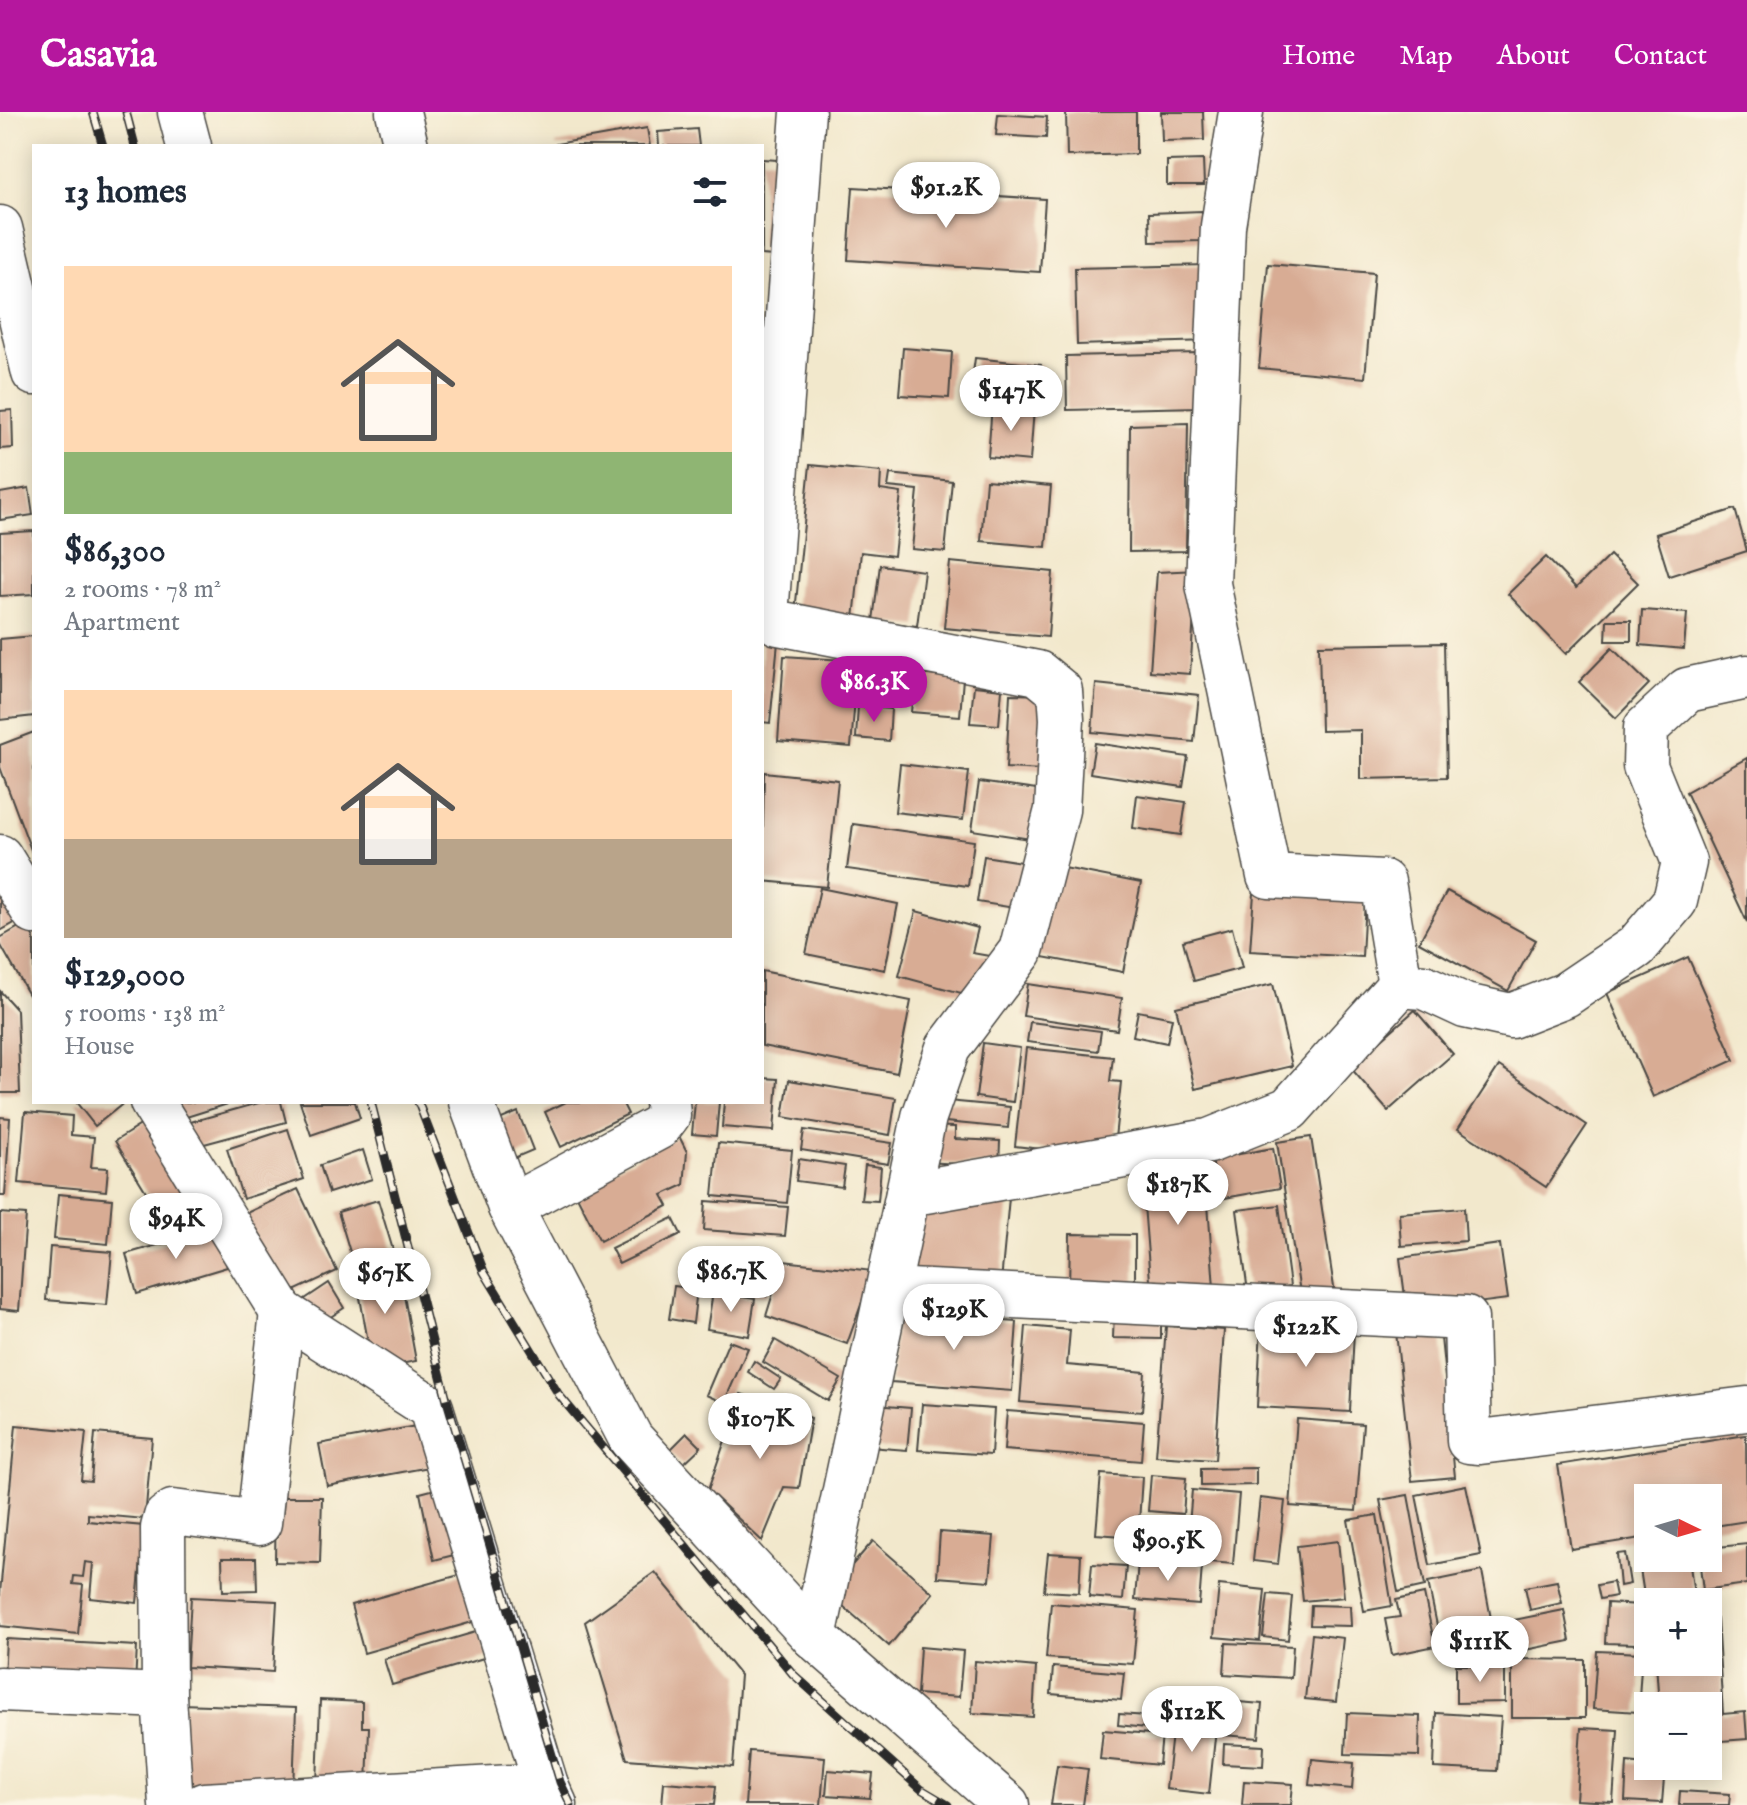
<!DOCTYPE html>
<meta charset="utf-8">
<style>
body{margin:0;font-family:"IM FELL English",serif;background:#f2f2f3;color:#1f2937;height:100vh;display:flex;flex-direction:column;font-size:30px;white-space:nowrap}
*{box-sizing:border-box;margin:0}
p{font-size:26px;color:#747a83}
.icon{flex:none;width:44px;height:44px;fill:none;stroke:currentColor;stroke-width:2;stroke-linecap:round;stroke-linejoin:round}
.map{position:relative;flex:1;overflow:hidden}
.sheet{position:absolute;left:32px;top:32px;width:732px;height:960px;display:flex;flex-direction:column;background:#fff;border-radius:0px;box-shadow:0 4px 20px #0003}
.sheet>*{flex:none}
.needle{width:52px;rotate:95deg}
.tools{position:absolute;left:1634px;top:1372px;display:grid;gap:16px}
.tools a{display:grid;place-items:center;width:88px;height:88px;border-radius:0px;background:#fff;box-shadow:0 4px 20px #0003;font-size:40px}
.price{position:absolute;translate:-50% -68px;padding:0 18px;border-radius:28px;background:#fff;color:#222;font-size:26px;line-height:52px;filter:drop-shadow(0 2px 4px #0008)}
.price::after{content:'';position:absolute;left:50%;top:48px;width:24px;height:18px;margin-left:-12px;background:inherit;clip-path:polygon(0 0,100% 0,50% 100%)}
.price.active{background:#b5179e;color:#fff}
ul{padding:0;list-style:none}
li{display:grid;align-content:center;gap:16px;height:424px;padding:0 32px}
li span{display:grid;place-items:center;height:248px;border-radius:0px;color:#555}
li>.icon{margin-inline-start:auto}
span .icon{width:144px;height:144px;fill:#fffc;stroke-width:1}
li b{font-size:34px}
h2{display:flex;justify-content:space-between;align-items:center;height:96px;padding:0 32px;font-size:34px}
header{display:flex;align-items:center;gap:48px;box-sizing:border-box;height:112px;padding:0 40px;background:#b5179e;color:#fff}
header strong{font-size:38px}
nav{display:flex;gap:44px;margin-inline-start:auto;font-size:28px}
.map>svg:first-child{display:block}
.building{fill:#d8ac94}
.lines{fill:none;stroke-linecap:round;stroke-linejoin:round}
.minor-casing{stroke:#494743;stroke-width:47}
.minor{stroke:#fff;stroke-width:44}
.rail-casing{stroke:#2b2b2b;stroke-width:9}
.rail{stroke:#fcf5e5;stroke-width:6;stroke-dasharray:18;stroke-linecap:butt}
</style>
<header>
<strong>Casavia</strong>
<nav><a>Home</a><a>Map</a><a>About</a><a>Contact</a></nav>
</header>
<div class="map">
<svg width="1747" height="1693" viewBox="0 0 1747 1693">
<rect width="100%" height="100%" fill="#fcf5e5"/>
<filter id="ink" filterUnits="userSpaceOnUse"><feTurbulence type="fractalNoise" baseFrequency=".0125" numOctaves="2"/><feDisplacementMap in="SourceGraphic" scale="16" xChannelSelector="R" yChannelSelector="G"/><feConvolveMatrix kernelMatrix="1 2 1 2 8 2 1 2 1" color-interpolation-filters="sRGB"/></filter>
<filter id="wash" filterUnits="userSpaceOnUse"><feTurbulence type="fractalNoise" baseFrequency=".006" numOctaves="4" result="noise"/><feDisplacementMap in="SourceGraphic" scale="32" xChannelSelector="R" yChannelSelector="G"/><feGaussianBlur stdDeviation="1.8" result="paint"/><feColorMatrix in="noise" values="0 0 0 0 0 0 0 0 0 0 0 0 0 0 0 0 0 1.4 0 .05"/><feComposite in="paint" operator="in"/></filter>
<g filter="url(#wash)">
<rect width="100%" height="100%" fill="#f2e8cc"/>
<g id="blocks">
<g class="building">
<path d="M1066 0H1136V42L1067 44Z"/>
<path d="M1161 0H1203L1204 28 1162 29Z"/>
<path d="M998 2 1047 5 1046 26 996 23Z"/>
<path d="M647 16 650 34H556V32Z"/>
<path d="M697 17 699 34H659L658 20Z"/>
<path d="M762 47 793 49 785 145 762 143Z"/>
<path d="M1203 48 1204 73H1167V49Z"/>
<path d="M853 75 1045 87 1040 160 848 148Z"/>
<path d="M1202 99 1203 129 1150 130 1149 101Z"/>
<path d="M1268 152 1374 161 1365 266 1259 256Z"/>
<path d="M1208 153 1210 229 1077 233 1075 156Z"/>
<path d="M903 236 952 240 949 286 899 283Z"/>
<path d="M1200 241 1201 295 1067 298 1066 244Z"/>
<path d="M975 246 1041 253 1037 283 971 276Z"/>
<path d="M992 293 1034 296 1030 349 988 345Z"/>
<path d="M12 298 13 336 0 337V299Z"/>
<path d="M1188 311 1186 439 1129 440 1130 313Z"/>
<path d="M810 353 881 360 880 378 901 381 894 444 861 440 854 507 795 500Z"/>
<path d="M890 362 952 369 945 440 912 437 918 378 888 375Z"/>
<path d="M986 368 1051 374 1046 435 981 429Z"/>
<path d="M29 376 33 403 0 408V381Z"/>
<path d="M1735 397 1747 439 1669 464 1656 422Z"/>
<path d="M34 419V482L0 484V421Z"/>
<path d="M1610 443 1638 471 1566 542 1508 482 1546 445 1576 476Z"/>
<path d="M950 450 1053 460 1048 525 944 516Z"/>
<path d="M880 453 924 459 917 514 873 509Z"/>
<path d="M1197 458 1190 562 1150 559 1157 460Z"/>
<path d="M1642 498 1687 501 1684 537 1640 533Z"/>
<path d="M1607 508H1631V529H1606Z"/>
<path d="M34 524V604L0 608V527Z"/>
<path d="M762 528 778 530 770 611 762 610Z"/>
<path d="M1444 531 1447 665 1361 667V618L1321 619 1319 533Z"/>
<path d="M1612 536 1649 572 1616 606 1579 570Z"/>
<path d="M784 544 858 549 851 635 778 629Z"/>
<path d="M866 551 894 553 891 587 863 585Z"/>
<path d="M915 562 963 566 960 604 911 600Z"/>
<path d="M1096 572 1199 583 1194 630 1092 620Z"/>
<path d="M974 574 1002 577 999 613 970 611Z"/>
<path d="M1010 582 1045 583 1042 658 1006 656Z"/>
<path d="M858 594 891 597 889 629 856 626Z"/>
<path d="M34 620V746L0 655V633Z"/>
<path d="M1095 631 1188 645 1183 675 1090 661Z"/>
<path d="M1747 646V810L1686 680Z"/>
<path d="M900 652 969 660 963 708 895 700Z"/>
<path d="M764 660 838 668 827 775 762 769Z"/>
<path d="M979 670 1044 679 1037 728 972 718Z"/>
<path d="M1137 683 1186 690 1181 723 1133 716Z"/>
<path d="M853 712 974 729 968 774 847 757Z"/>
<path d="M984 744 1034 752 1027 798 977 790Z"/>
<path d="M1054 754 1141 771 1123 860 1037 844Z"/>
<path d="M0 760 25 805 0 819Z"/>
<path d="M820 776 898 792 885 858 806 842Z"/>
<path d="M1447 779 1536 828 1508 879 1419 830Z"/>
<path d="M1254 781 1365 787 1362 845 1250 839Z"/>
<path d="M916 799 978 816 972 841 995 845 961 881 899 864Z"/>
<path d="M26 811 34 826V880L29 883 0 832V826Z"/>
<path d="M1232 816 1242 856 1194 869 1183 829Z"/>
<path d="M1688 845 1734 948 1653 985 1607 881Z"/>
<path d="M762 859 911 889 897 961 762 934Z"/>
<path d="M1028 872 1122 886 1117 918 1023 904Z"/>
<path d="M1273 872 1292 954 1195 977 1176 895Z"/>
<path d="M0 879 17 898 20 981H0Z"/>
<path d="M1415 898 1453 942 1388 999 1350 955Z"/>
<path d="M1138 899 1172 906 1167 931 1133 924Z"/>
<path d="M1030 910 1101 919 1098 939 1027 930Z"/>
<path d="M983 931 1020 936 1013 990 976 985Z"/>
<path d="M1026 936 1113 945 1110 969 1121 970 1113 1045 1015 1034Z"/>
<path d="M1499 954 1587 1013 1546 1075 1458 1017Z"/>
<path d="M762 966 778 967 774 1019 722 1015 724 990H762Z"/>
<path d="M789 968 896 986 890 1023 783 1005Z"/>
<path d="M937 988 1010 995 1008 1016 935 1009Z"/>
<path d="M76 990H125L95 1014Z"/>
<path d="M175 990H231V991L180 1007Z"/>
<path d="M262 990H281L286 1010 193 1035 187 1011Z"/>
<path d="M300 990H355L360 1006 311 1023Z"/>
<path d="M566 990H622L628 1002 561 1035 545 1000Z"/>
<path d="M695 990H719L716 1024 692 1022Z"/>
<path d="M25 1000 72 1004 71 1023 94 1025 91 1055 108 1056 106 1079 19 1071Z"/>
<path d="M518 1000 533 1038 500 1052 485 1014Z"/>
<path d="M0 1005 10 1006 5 1084H0Z"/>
<path d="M152 1006 212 1104 175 1127 115 1029Z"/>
<path d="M926 1014 955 1015V1027L1000 1029 999 1054 924 1050Z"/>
<path d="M288 1017 304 1067 243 1087 227 1037Z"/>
<path d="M804 1018 892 1031 888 1052 801 1038Z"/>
<path d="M679 1024 687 1040 684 1073 662 1083 668 1094 600 1129 574 1078Z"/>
<path d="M1311 1025 1335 1182 1301 1187 1277 1030Z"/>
<path d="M718 1031 792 1038 787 1091 713 1084Z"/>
<path d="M1273 1036 1280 1076 1219 1087 1212 1047Z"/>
<path d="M363 1038 372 1067 329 1081 320 1053Z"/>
<path d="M799 1047 845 1054 842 1075 796 1069Z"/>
<path d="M1205 1050 1214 1176 1151 1181 1141 1055Z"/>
<path d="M865 1053 881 1055 878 1089 861 1088Z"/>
<path d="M1010 1075 1001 1170 910 1165 915 1088Z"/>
<path d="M298 1077 337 1159 279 1186 240 1104Z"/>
<path d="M58 1082 112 1087 108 1132 54 1127Z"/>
<path d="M378 1088 393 1138 353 1150 338 1100Z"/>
<path d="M706 1089 788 1095 785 1124 704 1118Z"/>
<path d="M1279 1093 1290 1174 1248 1180 1237 1098Z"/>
<path d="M1464 1096 1466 1129 1401 1134 1399 1101Z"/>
<path d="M0 1101 26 1103 19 1199 0 1197Z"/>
<path d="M673 1106 681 1122 619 1152 611 1136Z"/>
<path d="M216 1116 227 1155 137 1182 126 1142Z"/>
<path d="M1070 1122 1135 1123V1179L1069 1178Z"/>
<path d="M1500 1132 1508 1187 1407 1200 1400 1146Z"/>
<path d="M50 1135 112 1140 107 1193 46 1188Z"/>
<path d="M705 1141 771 1148 767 1184 701 1177Z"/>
<path d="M783 1149 873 1159 847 1232 766 1204Z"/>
<path d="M398 1151 416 1249 373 1257 355 1158Z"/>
<path d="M329 1171 344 1196 314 1216 299 1191Z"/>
<path d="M674 1174 697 1177 693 1211 669 1207Z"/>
<path d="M713 1180 755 1187 749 1224 707 1217Z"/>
<path d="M1114 1200H1161V1227L1113 1226Z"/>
<path d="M896 1201 1017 1210 1012 1279 891 1270Z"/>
<path d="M1026 1214 1070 1218 1067 1253 1145 1260 1142 1300 1020 1290Z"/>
<path d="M1166 1214 1224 1218 1215 1348 1156 1344Z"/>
<path d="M1261 1214 1354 1219 1350 1300 1257 1295Z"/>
<path d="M1440 1216 1455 1365 1412 1369 1396 1220Z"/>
<path d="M775 1228 841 1267 828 1289 763 1250Z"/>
<path d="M729 1229 748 1236 724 1291 706 1283Z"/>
<path d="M754 1249 781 1267 774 1277 748 1260Z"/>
<path d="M741 1282 811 1306 799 1376 784 1375 762 1429 708 1378Z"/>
<path d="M922 1292 994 1297 991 1343 918 1338Z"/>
<path d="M873 1293 911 1296 907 1338 869 1335Z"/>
<path d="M1007 1299 1144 1310 1141 1349 1004 1338Z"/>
<path d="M1297 1307 1363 1312 1356 1399 1290 1394Z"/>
<path d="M432 1311 440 1353 327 1374 319 1332Z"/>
<path d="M16 1313 86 1320 81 1368 91 1369 95 1321 152 1326 145 1407 88 1402V1409L144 1414 137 1491 90 1486 93 1451 85 1450 83 1465 74 1464 73 1472 83 1473 78 1522 0 1514V1481Z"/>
<path d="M687 1321 701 1335 682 1353 669 1339Z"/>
<path d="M1746 1323 1747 1409 1708 1415V1386H1648V1425L1571 1437 1558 1353Z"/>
<path d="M1256 1356V1373L1201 1374V1357Z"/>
<path d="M1101 1362 1142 1365 1138 1425 1096 1422Z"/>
<path d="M1151 1363 1186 1366 1183 1402 1148 1399Z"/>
<path d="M1466 1373 1481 1443 1430 1453 1416 1383Z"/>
<path d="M447 1374 462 1441 434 1448 420 1381Z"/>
<path d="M1192 1378 1239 1382 1233 1452 1186 1448Z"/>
<path d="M1408 1383 1425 1474 1398 1480 1380 1388Z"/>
<path d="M276 1385H322L320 1451 275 1450Z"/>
<path d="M1260 1386 1285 1389 1278 1452 1253 1449Z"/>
<path d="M1377 1403 1392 1494 1364 1499 1348 1408Z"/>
<path d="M1150 1407 1179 1409 1177 1429 1148 1428Z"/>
<path d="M940 1420 994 1424 990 1469 937 1465Z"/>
<path d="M873 1429 933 1481 889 1534 828 1481Z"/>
<path d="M1338 1429 1344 1485 1303 1489 1297 1434Z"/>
<path d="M1747 1432V1472L1703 1478 1699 1446H1708V1436Z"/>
<path d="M1048 1441 1081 1443 1079 1481 1044 1479Z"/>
<path d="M1625 1441 1630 1472 1620 1474 1617 1442Z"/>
<path d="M1648 1442V1446H1689L1695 1490H1648L1646 1496 1638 1444Z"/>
<path d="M222 1446H256L257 1478 223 1479Z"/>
<path d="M1138 1449 1202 1454 1199 1493 1135 1488Z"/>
<path d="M1092 1452 1126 1454 1123 1488 1089 1485Z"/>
<path d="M1482 1459 1492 1512 1439 1523 1428 1470Z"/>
<path d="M655 1460 740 1563 733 1655 627 1647 585 1510Z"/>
<path d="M463 1462 476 1509 364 1541 351 1493Z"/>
<path d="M1557 1469 1562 1491 1530 1498 1525 1475Z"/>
<path d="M1613 1470 1616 1484 1600 1487 1597 1473Z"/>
<path d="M1219 1473 1265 1478 1260 1529 1214 1525Z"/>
<path d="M1268 1482 1292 1484 1288 1528 1263 1525Z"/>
<path d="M1424 1482 1435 1534 1392 1543 1385 1507 1400 1505 1396 1488Z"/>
<path d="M191 1485 277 1489 273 1560 187 1555Z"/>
<path d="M1051 1491 1138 1498 1133 1552 1046 1546Z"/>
<path d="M1607 1491 1640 1493 1638 1532 1605 1531Z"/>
<path d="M1311 1493 1350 1494 1351 1514 1310 1513Z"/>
<path d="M1564 1498 1570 1529 1520 1539 1514 1508Z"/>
<path d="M1717 1507 1723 1602 1745 1600 1747 1627 1708 1630V1594H1659L1656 1550H1708V1508Z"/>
<path d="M479 1519 487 1545 392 1573 384 1547Z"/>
<path d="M1312 1522 1343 1526 1336 1590 1305 1587Z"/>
<path d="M1482 1522 1486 1540 1454 1546 1450 1528Z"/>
<path d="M6 1527 137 1534 135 1573 4 1567Z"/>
<path d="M1226 1531 1293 1534 1291 1566 1224 1562Z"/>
<path d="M920 1535 963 1539 959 1585 917 1582Z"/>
<path d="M1597 1539 1642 1541 1638 1600 1593 1597Z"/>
<path d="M1512 1547 1585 1548V1606H1512Z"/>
<path d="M975 1549 1036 1555 1033 1605 972 1601Z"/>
<path d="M1456 1553H1505V1590L1456 1591Z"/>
<path d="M1053 1555 1124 1561 1121 1588 1051 1582Z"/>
<path d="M320 1588 362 1590V1615H369L367 1675 317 1673Z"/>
<path d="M1226 1589 1262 1592 1259 1626 1224 1623Z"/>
<path d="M181 1592 296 1596 293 1678 178 1674Z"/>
<path d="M1347 1601 1420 1604 1419 1644 1345 1642Z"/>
<path d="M1436 1601 1501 1605 1497 1659 1434 1656Z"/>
<path d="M1119 1602 1147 1604 1146 1616 1118 1613Z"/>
<path d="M1174 1602 1217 1607 1209 1682 1166 1677Z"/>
<path d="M1581 1616 1618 1618 1613 1690 1576 1688Z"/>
<path d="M1103 1618 1162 1623 1159 1653 1100 1647Z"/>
<path d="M1224 1632 1264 1634 1263 1654 1223 1652Z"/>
<path d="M749 1639 825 1645 821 1693H745Z"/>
<path d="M1312 1647 1354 1651 1352 1677 1309 1673Z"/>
<path d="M1627 1650 1665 1654 1662 1691 1625 1689Z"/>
<path d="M1057 1653 1088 1657 1083 1693H1051Z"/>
<path d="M828 1658 873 1662 870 1686 826 1683Z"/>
<path d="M1244 1669 1293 1672 1291 1693H1242Z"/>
<path d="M664 1670 716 1674 714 1693H662Z"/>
<path d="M1680 1679 1730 1682 1729 1693H1679Z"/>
</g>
</g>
</g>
<g filter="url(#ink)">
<use href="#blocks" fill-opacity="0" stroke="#494743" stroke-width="2"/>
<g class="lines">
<defs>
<g id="minor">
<path d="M180 0 189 34"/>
<path d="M398 0 406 34"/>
<path d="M803 0 766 504 778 511 1038 561 1060 579 1062 607 1057 698 1021 839 948 936 924 1005 814 1525"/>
<path d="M1241 0 1223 114 1208 472 1269 764 1383 770 1400 873"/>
<path d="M0 116 34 261"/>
<path d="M0 745 34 800"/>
<path d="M152 990 282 1200 431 1296 546 1673 555 1693"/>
<path d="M471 990 510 1095 631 1327 814 1525 1007 1693"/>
<path d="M908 1082 1209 1029 1289 997 1400 873 1424 875 1465 894 1511 904 1565 883 1636 835 1675 789 1684 750 1645 654 1646 616 1687 578 1747 565"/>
<path d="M510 1095 659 1015 668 1003 667 990"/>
<path d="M888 1178 1466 1206 1469 1329 1480 1330 1747 1297"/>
<path d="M0 1577 164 1584 171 1693"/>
<path d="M164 1584 163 1416 166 1405 173 1400 259 1411 282 1200"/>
<path d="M204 1693 546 1673"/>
</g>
</defs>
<use href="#minor" class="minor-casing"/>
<use href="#minor" class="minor"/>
<defs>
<g id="rail">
<path d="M93 0 103 34"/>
<path d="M126 0 135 34"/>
<path d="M371 990 448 1292 560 1670 571 1693"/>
<path d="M418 990 484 1160 559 1283 793 1562 921 1677 948 1693"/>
</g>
</defs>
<use href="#rail" class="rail-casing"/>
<use href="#rail" class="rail"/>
</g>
</g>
</svg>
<div class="tools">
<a><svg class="needle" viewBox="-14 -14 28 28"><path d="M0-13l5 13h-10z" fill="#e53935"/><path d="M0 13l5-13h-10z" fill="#747a83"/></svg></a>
<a>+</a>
<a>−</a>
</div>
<b class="price" style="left:946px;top:118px">$91.2K</b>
<b class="price" style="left:1011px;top:321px">$147K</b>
<b class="price active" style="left:874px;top:612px">$86.3K</b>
<b class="price" style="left:1178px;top:1115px">$187K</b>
<b class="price" style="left:176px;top:1149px">$94K</b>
<b class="price" style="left:731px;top:1202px">$86.7K</b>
<b class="price" style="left:385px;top:1204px">$67K</b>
<b class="price" style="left:954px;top:1240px">$129K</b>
<b class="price" style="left:1306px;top:1257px">$122K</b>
<b class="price" style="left:760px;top:1349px">$107K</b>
<b class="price" style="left:1168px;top:1471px">$90.5K</b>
<b class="price" style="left:1480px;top:1572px">$111K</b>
<b class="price" style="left:1192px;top:1642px">$112K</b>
<section class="sheet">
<h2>13 homes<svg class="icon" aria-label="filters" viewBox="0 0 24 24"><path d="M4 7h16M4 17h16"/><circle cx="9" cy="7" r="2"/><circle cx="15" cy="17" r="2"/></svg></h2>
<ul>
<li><span style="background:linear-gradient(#ffd9b3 75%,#8fb573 0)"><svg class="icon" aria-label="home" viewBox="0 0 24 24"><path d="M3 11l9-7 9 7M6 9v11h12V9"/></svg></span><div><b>$86,300</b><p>2 rooms · 78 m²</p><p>Apartment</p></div></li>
<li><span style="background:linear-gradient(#ffd9b3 60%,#b9a48a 0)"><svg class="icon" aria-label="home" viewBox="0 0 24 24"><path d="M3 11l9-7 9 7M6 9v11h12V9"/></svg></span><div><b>$129,000</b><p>5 rooms · 138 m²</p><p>House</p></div></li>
</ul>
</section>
</div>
